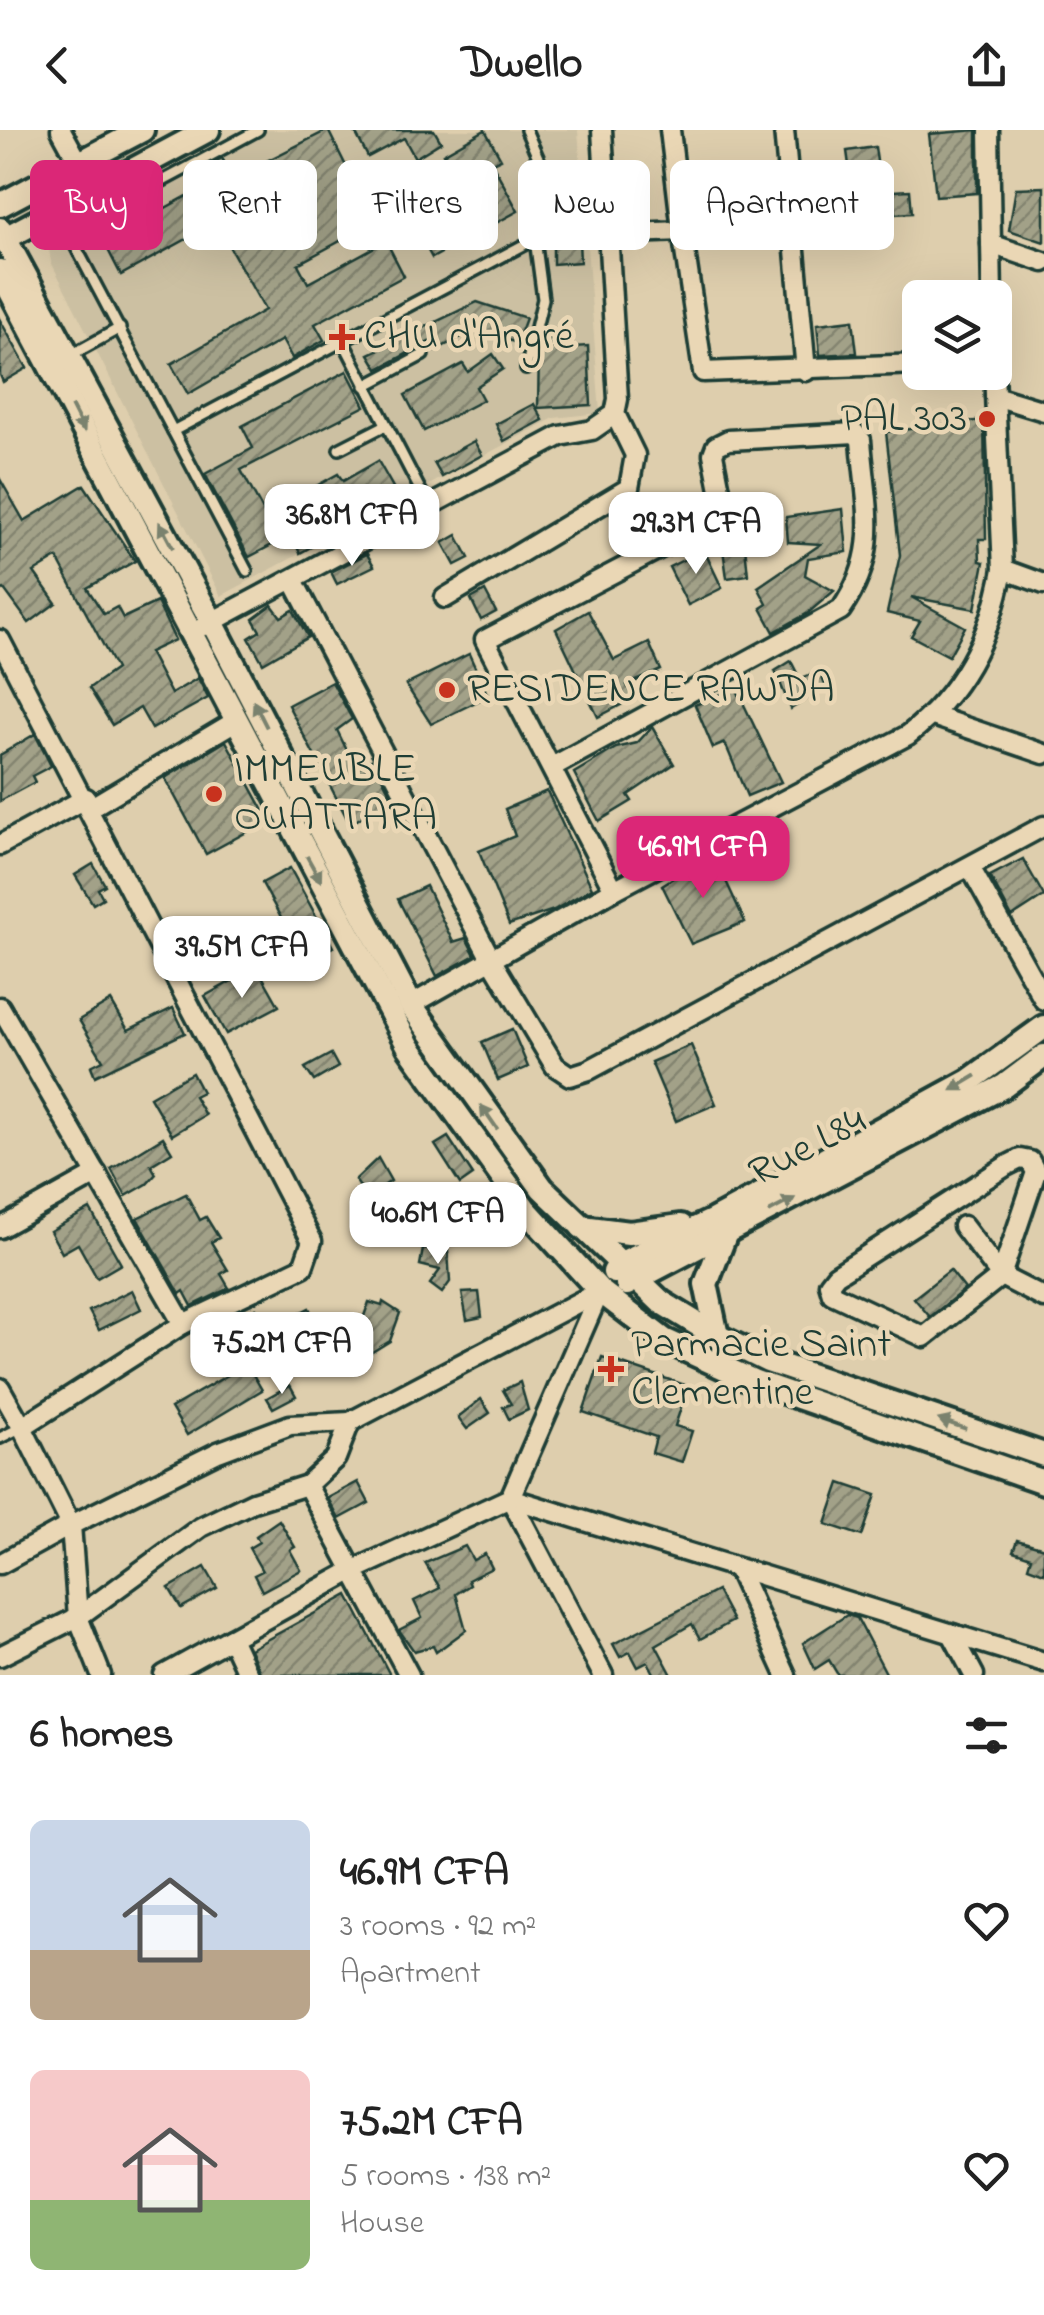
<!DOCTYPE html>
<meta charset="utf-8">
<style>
body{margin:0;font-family:"Indie Flower",sans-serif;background:#f6f6f6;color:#222;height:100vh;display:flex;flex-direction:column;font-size:38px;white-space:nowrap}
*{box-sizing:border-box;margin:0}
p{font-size:32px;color:#767676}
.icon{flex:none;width:55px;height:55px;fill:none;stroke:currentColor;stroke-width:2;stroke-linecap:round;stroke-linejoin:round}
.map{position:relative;height:1545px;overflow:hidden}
.details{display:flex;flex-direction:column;background:#fff;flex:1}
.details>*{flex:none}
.hud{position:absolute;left:30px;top:30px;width:985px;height:90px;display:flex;gap:20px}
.buttons{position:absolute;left:902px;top:150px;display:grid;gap:20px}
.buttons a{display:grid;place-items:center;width:110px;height:110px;border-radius:15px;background:#fff;box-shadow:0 10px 40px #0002;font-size:50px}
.price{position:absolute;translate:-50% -85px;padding:0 22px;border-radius:20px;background:#fff;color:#222;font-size:32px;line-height:65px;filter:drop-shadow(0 2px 5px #0008)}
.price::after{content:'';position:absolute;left:50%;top:60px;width:30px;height:22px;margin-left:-15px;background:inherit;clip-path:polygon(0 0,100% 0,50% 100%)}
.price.selected{background:#db2777;color:#fff}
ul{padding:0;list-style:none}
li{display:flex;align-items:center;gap:30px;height:250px;padding:0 30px}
li span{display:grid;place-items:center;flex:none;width:280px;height:200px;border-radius:15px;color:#555}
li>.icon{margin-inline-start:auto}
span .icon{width:120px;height:120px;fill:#fffc;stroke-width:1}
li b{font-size:42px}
h2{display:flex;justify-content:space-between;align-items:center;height:120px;padding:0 30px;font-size:42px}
.pill{padding:0 35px;border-radius:15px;background:#fff;box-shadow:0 10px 40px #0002;font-size:35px;line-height:90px}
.pill.selected{background:#db2777;color:#fff}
header{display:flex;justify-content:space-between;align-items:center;height:130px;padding:0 30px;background:#fff;font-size:45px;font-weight:700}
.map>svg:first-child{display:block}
.built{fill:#ccc0a2}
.building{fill:url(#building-hatch);stroke:#1f3d34;stroke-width:2.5}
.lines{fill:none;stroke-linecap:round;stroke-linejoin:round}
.lane-casing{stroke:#1f3d34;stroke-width:16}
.street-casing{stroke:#1f3d34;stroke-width:25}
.secondary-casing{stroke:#1f3d34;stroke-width:30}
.lane{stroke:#ead7b5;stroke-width:9}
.street{stroke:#ead7b5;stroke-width:18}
.secondary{stroke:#ead7b5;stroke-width:22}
.oneway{fill:#7a826e}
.poi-dot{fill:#c8321e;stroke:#ead7b5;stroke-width:4}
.labels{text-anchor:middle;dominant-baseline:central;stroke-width:9;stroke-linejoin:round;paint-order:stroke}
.poi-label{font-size:42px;fill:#1f3d34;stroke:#ead7b5;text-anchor:start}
.street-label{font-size:42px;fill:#1f3d34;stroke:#ead7b5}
</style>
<header><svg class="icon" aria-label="back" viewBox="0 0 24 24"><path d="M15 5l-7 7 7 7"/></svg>Dwello<svg class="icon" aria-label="share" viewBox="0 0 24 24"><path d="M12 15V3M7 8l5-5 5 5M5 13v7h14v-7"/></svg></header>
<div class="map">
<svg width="1044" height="1545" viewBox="0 0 1044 1545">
<defs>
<pattern id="building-hatch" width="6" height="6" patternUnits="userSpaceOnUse" patternTransform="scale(2.5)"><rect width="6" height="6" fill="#a2a188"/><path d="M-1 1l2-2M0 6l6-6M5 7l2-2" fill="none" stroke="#838470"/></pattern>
</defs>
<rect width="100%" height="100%" fill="#decead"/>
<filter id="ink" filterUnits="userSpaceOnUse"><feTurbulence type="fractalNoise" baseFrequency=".01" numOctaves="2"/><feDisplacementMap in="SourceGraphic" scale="20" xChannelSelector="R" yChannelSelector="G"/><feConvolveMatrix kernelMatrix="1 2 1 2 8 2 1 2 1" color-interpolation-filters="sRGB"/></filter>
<g filter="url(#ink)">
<path class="built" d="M249 0H578L600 283 554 288 221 466 51 132 47 107Z"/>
<g class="building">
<path d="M328 0 356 56 371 48 390 84 298 134 308 153 386 111 404 146 315 194 324 210 292 228 282 210 188 264 171 234 265 180 216 93 121 145 104 112 135 94 130 86 151 74 156 83 198 60 190 46 222 28 233 48Z"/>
<path d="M354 0H434L441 12 415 28 404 8 368 27Z"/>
<path d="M485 0 501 29 492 33 518 81 432 128 415 97 462 71 444 39 450 35 443 24Z"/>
<path d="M977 0V63L936 66 929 4Z"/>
<path d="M875 17 881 60 853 64 847 21Z"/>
<path d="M1044 57V112L1009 100 1016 58Z"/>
<path d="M910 60 912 83 895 84 893 61Z"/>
<path d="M577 66 580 132 553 134V67Z"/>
<path d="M477 172 526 188 517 213 475 200 434 221 429 212 378 239 369 224Z"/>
<path d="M0 190 27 238 3 252 0 245Z"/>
<path d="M853 190 857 223 820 225 817 194Z"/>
<path d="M572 208 573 217 588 216 591 275 538 278 539 219 552 218 551 209Z"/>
<path d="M493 224 503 239 476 257 483 270 424 301 405 265 463 234 468 242Z"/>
<path d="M347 241 365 276 241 340 269 392 315 366 311 359 338 344 343 351 378 331 399 368 300 423 291 405 249 427 205 344 253 318 242 296Z"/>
<path d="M534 274 543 290 504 311 496 294Z"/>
<path d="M984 290 986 409H979L980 431 984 432 975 479 911 467 965 497 949 526 911 506 920 491 887 483 900 425 886 302Z"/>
<path d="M474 311 482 325 442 347 434 333Z"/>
<path d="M0 349 24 391 84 355 135 431 87 458 104 484 117 477 123 488 157 472 175 510 149 522 171 564 198 548 208 568 152 599 140 578 112 595 89 558 116 539 57 428 34 442 56 473 29 493 4 459 0 461Z"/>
<path d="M843 379 847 422 808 428 805 445 834 461 808 483 774 502 761 478 767 474 758 457 821 414 788 412 786 387Z"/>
<path d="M457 405 469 428 455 435 443 413Z"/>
<path d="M745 416 748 445 727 448 723 419Z"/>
<path d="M704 420 722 458 688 475 669 437Z"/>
<path d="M367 424 374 436 337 454 331 442Z"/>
<path d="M485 461 496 482 481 490 471 469Z"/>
<path d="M272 475 281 487 293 480 308 507 263 533 249 508 260 501 253 489Z"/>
<path d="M588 481 614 530 649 513 661 540 627 555 634 568 598 587 556 499Z"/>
<path d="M469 524 488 566 431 594 406 555Z"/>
<path d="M791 531 800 549 819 541 826 557 791 579 775 541Z"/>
<path d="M332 552 352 589 337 600 356 639 373 629 393 669 350 694 288 575Z"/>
<path d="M736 558 781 652 747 666 725 613 713 618 695 575Z"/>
<path d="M652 597 674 634 628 665 632 671 599 691 574 643 616 618 637 613Z"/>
<path d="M35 604 51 636 32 646 35 652 0 671V625Z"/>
<path d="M226 611 269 690 206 724 165 648Z"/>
<path d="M547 661 592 758 554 780 509 795 479 721 515 706 505 679Z"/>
<path d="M713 723 745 792 691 814 662 755Z"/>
<path d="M1023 729 1044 766 1012 787 990 746Z"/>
<path d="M93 734 105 755 98 759 103 768 93 774 75 745Z"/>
<path d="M290 738 333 817 305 832 262 753Z"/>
<path d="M426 756 453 812 466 808 475 825 437 846 398 769Z"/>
<path d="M257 837 279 876 226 904 205 866Z"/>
<path d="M111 871 128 900 173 878 185 903 95 946 91 936 103 930 79 890Z"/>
<path d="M512 899 528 937 498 950 482 912Z"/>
<path d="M691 915 716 974 676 991 651 932Z"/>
<path d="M331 924 338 937 314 951 305 938Z"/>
<path d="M192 943 202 962 194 966 205 985 172 1005 150 967Z"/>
<path d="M163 1007 172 1022 151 1035 156 1044 147 1054 126 1066 111 1039Z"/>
<path d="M448 1007 473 1045 460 1054 435 1015Z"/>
<path d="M378 1028 391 1051 379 1059 386 1069 374 1077 355 1050Z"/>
<path d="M186 1064 200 1090 206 1087 219 1108 211 1112 228 1140 221 1144 229 1158 192 1176 184 1161 180 1164 137 1088Z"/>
<path d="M90 1079 121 1134 97 1148 78 1114 62 1123 50 1101Z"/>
<path d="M423 1119 448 1121 450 1152 442 1163 430 1154 440 1140 420 1135Z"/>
<path d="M950 1140 965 1159 930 1187 914 1168Z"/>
<path d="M132 1160 141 1179 99 1200 89 1181Z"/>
<path d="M479 1162 482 1187 467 1190 462 1163Z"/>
<path d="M369 1172 382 1176 383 1172 400 1183 390 1211 372 1222 354 1214Z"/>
<path d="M256 1178 271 1198 309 1178 319 1198 238 1234 226 1209 249 1197 242 1186Z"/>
<path d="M602 1227 688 1256 675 1296 692 1301 682 1332 652 1323 656 1307 583 1282Z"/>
<path d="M247 1234 262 1260 187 1305 171 1278Z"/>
<path d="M520 1252 528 1280 509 1289 503 1277 511 1274 503 1260Z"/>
<path d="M290 1255 296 1266 273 1278 267 1268Z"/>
<path d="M481 1269 490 1283 467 1299 458 1287Z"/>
<path d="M358 1352 369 1373 339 1389 328 1368Z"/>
<path d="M840 1353 876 1365 862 1406 826 1394Z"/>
<path d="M279 1390 295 1417 290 1420 301 1440 262 1461 254 1445 262 1441 249 1418 259 1412 256 1406Z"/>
<path d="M1017 1410 1044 1418V1443L1028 1437 1031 1427 1013 1421Z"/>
<path d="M465 1416 473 1430 485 1424 492 1438 468 1450 470 1455 456 1464 466 1500 436 1522 433 1516 414 1521 399 1500 422 1488 414 1471 440 1458 425 1433Z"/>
<path d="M205 1437 217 1458 181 1478 169 1458Z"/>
<path d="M717 1461 733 1491 700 1509 692 1494 656 1515 672 1545H655L648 1532 638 1537 630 1522 620 1527 613 1514Z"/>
<path d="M348 1465 390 1545H261L250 1519Z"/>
<path d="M847 1485 857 1488 887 1545H838L829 1530 815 1539 803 1513Z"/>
</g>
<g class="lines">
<defs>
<g id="lane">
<path d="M342 209 428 375"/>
<path d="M71 225 120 198"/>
<path d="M526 239 543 169 535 109 546 61 543 39 526 0"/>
<path d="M365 256 423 225"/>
<path d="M173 301 535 109"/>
<path d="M339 319 384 296"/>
<path d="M247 441 71 108 79 96 258 0"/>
<path d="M0 1308 22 1297"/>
</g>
<g id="street">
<path d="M61 0 79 33"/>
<path d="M784 0 806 241"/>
<path d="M989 0 992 168"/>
<path d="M792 93 682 101 703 242 920 234"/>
<path d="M607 104 682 101 670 0"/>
<path d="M991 114 1044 132"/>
<path d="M995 266 1044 281"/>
<path d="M1003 439 1044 454"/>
<path d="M293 450 492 831 555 936 570 946 589 940 1044 696"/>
<path d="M445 468 629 358 635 325 615 284"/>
<path d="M204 496 560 306 592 300 615 284 618 269 602 0"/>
<path d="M0 510 312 1111 303 1137 183 1194"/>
<path d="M933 586 1044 624"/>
<path d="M552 637 841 480C882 420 866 379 861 310L855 303 728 310 716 316 713 324 724 380 720 387 485 510 614 760"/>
<path d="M90 678 234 592"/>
<path d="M0 715 86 668"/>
<path d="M970 737 1044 870"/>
<path d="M411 875 614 760 908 605C962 563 991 506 1003 439L994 242"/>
<path d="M0 877 183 1194 22 1297 71 1395 0 1434"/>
<path d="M963 1096 1001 1146 1036 1042 1030 1031 1020 1029 1006 1036 836 1145 829 1154 832 1164 924 1207 1001 1146 1044 1168"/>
<path d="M0 1098 97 1044"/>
<path d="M0 1258 22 1297"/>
<path d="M307 1355 409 1545"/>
<path d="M510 1368 1044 1532"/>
<path d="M510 1368 603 1545"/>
<path d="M737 1438 786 1545"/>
<path d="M952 1504 974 1545"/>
<path d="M0 1526 78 1487 71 1395 218 1322 290 1295 350 1292"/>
<path d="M101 1545 78 1487 201 1397 253 1372 307 1355 336 1328 350 1292 600 1161"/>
<path d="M164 1545 231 1508"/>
<path d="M248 1545 231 1508 352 1441 510 1368 600 1161"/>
</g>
<g id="secondary">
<path d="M0 75 142 0"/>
<path d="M0 99 212 492 411 875 542 1058 661 1172 717 1206 768 1231 1044 1325"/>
<path d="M0 111 208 0"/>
<path d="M0 141 409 917 525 1079 600 1161 664 1210 755 1252 1044 1352"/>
<path d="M582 1097 629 1103 681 1096"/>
<path d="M614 1142 619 1134 714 1090 969 951 1044 897"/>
<path d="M627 1154 1004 956 1044 926"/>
<path d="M717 1206 706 1154 725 1105"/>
</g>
</defs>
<use href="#lane" class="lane-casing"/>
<use href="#street" class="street-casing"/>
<use href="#secondary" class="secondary-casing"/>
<use href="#lane" class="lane"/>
<use href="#street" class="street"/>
<use href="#secondary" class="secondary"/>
</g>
<defs><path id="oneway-solid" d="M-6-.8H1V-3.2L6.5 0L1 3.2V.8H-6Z" transform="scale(2.5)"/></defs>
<g class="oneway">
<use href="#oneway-solid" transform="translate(78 289) rotate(63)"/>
<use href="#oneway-solid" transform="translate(166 405) rotate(-118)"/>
<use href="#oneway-solid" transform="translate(260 584) rotate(-117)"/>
<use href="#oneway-solid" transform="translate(314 739) rotate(61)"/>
<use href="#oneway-solid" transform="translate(964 953) rotate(149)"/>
<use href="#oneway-solid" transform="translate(489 987) rotate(-125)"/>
<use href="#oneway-solid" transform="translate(782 1075) rotate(-28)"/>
<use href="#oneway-solid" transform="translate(952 1294) rotate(-161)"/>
</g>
</g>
<g class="poi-dot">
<path d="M337 192h10v10h10v10h-10v10h-10v-10h-10v-10h10z"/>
<circle cx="987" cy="289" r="10"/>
<circle cx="447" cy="560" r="10"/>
<circle cx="214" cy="664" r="10"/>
<path d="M606 1224h10v10h10v10h-10v10h-10v-10h-10v-10h10z"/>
</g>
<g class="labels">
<g class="poi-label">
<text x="364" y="207">CHU d'Angré</text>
<text x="967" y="289" text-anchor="end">PAL 303</text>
<text x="467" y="560">RESIDENCE RAWDA</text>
<text x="234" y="640">IMMEUBLE<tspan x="234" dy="48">OUATTARA</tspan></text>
<text x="631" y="1215">Parmacie Saint<tspan x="631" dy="48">Clementine</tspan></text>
</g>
<g class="street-label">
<text transform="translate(808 1018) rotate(-28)">Rue L84</text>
</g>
</g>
</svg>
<div class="buttons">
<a><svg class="icon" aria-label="layers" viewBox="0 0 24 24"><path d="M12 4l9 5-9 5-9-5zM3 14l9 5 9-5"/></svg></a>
</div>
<b class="price" style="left:352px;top:439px">36.8M CFA</b>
<b class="price" style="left:696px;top:447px">29.3M CFA</b>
<b class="price selected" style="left:703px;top:771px">46.9M CFA</b>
<b class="price" style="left:242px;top:871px">39.5M CFA</b>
<b class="price" style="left:438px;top:1137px">40.6M CFA</b>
<b class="price" style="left:282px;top:1267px">75.2M CFA</b>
<div class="hud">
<a class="pill selected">Buy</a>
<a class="pill">Rent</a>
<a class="pill">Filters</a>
<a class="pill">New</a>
<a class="pill">Apartment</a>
</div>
</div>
<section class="details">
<h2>6 homes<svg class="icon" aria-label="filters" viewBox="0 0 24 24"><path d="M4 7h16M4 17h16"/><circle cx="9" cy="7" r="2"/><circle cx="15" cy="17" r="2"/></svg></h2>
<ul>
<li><span style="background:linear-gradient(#c9d6e8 65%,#b9a48a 0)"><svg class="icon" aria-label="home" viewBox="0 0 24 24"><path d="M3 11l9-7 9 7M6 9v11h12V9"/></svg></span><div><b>46.9M CFA</b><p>3 rooms · 92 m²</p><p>Apartment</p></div><svg class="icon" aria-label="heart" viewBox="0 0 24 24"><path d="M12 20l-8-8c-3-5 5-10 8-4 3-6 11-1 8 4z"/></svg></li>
<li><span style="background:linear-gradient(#f6c9c9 65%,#8fb573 0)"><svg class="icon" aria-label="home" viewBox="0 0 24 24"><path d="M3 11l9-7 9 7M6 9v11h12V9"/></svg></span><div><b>75.2M CFA</b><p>5 rooms · 138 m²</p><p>House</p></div><svg class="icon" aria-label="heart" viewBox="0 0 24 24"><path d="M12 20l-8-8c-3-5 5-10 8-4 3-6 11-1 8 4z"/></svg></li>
</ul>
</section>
